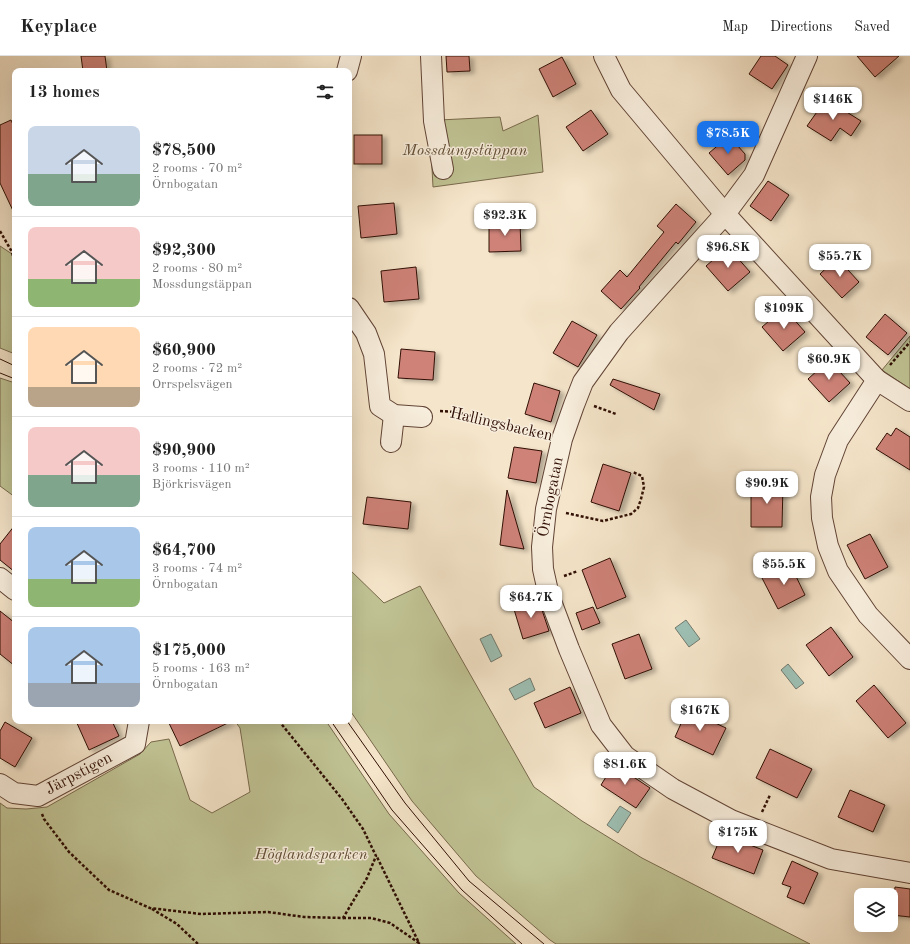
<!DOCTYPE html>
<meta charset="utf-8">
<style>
body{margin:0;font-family:"Old Standard TT",serif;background:#f2f2f2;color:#222;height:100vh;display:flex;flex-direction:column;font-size:15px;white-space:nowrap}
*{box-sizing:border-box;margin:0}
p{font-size:13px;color:#767676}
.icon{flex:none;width:22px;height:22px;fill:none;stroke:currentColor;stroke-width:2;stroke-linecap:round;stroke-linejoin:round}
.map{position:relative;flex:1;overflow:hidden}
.panel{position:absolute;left:12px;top:12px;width:340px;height:656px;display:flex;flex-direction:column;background:#fff;border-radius:8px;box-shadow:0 4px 16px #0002}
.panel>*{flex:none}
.fabs{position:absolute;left:854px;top:832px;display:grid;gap:8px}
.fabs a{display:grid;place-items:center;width:44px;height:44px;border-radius:8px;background:#fff;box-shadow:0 4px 16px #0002;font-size:20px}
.price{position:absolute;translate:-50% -34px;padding:0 9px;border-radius:8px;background:#fff;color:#222;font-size:13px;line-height:26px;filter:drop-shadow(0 1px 2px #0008)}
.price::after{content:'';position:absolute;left:50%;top:24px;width:12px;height:9px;margin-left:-6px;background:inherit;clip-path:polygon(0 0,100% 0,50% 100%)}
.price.active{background:#1a73e8;color:#fff}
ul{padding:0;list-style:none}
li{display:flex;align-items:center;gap:12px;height:100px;padding:0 16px}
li+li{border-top:1px solid #e0e0e0}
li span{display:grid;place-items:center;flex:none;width:112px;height:80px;border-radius:8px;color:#555}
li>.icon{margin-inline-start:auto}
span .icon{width:48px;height:48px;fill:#fffc;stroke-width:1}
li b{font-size:17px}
h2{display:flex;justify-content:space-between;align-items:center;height:48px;padding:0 16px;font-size:17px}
header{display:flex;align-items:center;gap:24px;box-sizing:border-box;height:56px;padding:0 20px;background:#fff;border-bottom:1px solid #e0e0e0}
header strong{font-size:19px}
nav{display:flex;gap:22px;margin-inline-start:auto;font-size:14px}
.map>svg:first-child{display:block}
.green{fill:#c0c394;stroke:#78694c}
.water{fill:#9dbfb3;stroke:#71796d}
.building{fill:#ce8278;stroke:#300f04;filter:url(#shadow)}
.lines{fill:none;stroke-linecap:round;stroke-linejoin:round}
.street-casing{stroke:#614436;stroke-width:22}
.path{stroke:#300f04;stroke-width:2.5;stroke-dasharray:3 2;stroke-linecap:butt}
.street{stroke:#f8eedd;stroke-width:20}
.tram{stroke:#300f04;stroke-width:1}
.labels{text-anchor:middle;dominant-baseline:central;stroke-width:3;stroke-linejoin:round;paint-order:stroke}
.park-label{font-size:16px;font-style:italic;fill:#624e36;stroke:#f8eedd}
.street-label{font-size:16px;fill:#300f04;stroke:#f8eedd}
</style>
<header>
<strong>Keyplace</strong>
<nav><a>Map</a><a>Directions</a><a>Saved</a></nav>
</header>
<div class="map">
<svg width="910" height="888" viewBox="0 0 910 888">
<defs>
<filter id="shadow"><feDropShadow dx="4.5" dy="2.5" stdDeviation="2" flood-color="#0004"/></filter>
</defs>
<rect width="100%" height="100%" fill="#f5e5ca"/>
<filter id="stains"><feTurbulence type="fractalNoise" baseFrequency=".005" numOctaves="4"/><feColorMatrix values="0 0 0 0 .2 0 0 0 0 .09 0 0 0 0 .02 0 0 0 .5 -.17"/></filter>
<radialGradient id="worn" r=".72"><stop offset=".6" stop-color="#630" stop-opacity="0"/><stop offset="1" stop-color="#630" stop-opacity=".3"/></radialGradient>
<g class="green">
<path d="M426 0 439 64 500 61 503 75 538 59 543 116 433 131Z"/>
<path d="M0 190 15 200V298L0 292Z"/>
<path d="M910 280V333L882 314Z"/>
<path d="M0 322 15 327V441L0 430Z"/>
<path d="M349 513 384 547 420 530 534 731 582 765 642 802 810 888H556L550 884 476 820 412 745 349 653Z"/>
<path d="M235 665H326L389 758 459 837 516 888H0V747L7 752 26 753 47 751 140 698 151 686 169 683 190 744 212 757 250 736 240 672Z"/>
</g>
<g class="water">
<path d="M686 564 700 583 689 591 675 572Z"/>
<path d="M491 578 502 600 491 606 480 583Z"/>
<path d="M788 608 804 627 796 633 781 614Z"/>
<path d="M530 622 535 634 515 644 509 633Z"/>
<path d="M620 750 631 757 618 777 607 769Z"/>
</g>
<g class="building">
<path d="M81 0H105L107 15H83Z"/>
<path d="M446 0H469L470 15 447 16Z"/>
<path d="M761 0H775L788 9 772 33 749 18Z"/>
<path d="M857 0H899L875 21Z"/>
<path d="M562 1 576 28 553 41 539 13Z"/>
<path d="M826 43 861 65 851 80 840 72 831 85 807 70Z"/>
<path d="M591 54 608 78 583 95 566 71Z"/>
<path d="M11 64 15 73V159L0 127V69Z"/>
<rect x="354" y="79" width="28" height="29"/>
<path d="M729 80 745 98V104L728 119 709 97Z"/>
<path d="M768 125 789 139 771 165 750 150Z"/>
<path d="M394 147 397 178 361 182 358 150Z"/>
<path d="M676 148 696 166 678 188 676 186 639 231 640 232 621 253 601 235 620 214 627 221 664 176 657 170Z"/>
<path d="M520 166 521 195 489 196V167Z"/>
<path d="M728 191 750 216 728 235 706 210Z"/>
<path d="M837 202 859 226 842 242 820 218Z"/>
<path d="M416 211 419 243 384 246 381 215Z"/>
<path d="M784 252 805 276 783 295 762 271Z"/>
<path d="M885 258 907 277 888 299 866 281Z"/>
<path d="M572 265 597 279 578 311 553 297Z"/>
<path d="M401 293 435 296 433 324 398 322Z"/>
<path d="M829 304 850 327 829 346 808 323Z"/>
<path d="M613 323 660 338 654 354 610 329Z"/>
<path d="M534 327 560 335 551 366 525 358Z"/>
<path d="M896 372 910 381V414L876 393 887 377 891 380Z"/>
<path d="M514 391 542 395 536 427 508 422Z"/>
<path d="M603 408 631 417 619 455 591 446Z"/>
<path d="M751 428H783L782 471H751Z"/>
<path d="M507 434 524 493 500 489Z"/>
<path d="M367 441 411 446 408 473 363 468Z"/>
<path d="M15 469V516L0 504V488Z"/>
<path d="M870 478 888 511 865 523 847 489Z"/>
<path d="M610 502 626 541 597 553 582 514Z"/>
<path d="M790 508 805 539 778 553 762 522Z"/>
<path d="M538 542 549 575 523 583 513 550Z"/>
<path d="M593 551 600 567 582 574 576 557Z"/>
<path d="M0 555 15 567V610L0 598Z"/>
<path d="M831 571 853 601 829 620 806 589Z"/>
<path d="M639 578 652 613 625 623 612 588Z"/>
<path d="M874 629 906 667 888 682 856 645Z"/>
<path d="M570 631 581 657 545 672 534 647Z"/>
<path d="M687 654 726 672 713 699 675 681Z"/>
<path d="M76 665H112L119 680 89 694Z"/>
<path d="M168 665H232L180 690Z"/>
<path d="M5 666 32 682 15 711 0 702V675Z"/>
<path d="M770 693 812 713 797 742 756 722Z"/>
<path d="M614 708 650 732 636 752 601 729Z"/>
<path d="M850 734 885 749 873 776 838 761Z"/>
<path d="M722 778 763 794 754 818 712 802Z"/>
<path d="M792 805 818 817 804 848 787 841 791 831 782 828Z"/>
<path d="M895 831 910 833V861L892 859Z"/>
</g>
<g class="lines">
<defs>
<g id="street">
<path d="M431 0 434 65 443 113"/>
<path d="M604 0 621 34 725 158 877 324 910 345"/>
<path d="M807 0 754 119 725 158 619 276 583 326 574 349 562 383 546 453 542 491 543 513 549 540 569 593 601 669 625 700 673 733 731 764 831 803 910 817"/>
<path d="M347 15 351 0"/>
<path d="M349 252 366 277 374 298 380 350 394 359 422 361"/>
<path d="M877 324 838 384 825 419 821 441 822 462 828 490 838 515 868 559 910 603"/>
<path d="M391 386 394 359"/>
<path d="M0 522 15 534"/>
<path d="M0 728 14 737 38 740 135 688 139 665"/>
</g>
</defs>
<use href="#street" class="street-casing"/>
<g class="path">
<path d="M0 175 12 196 15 208"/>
<path d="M890 309 910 286"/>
<path d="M594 350 616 358"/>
<path d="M440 355 456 356 542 378"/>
<path d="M566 457 603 465 631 458 638 452 641 443 644 431 642 420 633 416"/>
<path d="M564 520 578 515"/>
<path d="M762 756 770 739"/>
<path d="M42 758 44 763 69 796 109 834 150 852 201 858 268 856 304 861 343 862 367 822 376 800 363 773 342 743 279 665"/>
<path d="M152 853 177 868 198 888"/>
<path d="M343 862H371L390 867 419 887 377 801"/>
</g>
<use href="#street" class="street"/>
<g class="tram">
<path d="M0 303 15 310"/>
<path d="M0 317 15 323"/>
<path d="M331 665 392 754 462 834 522 888"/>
<path d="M347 665 405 747 469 825 544 888"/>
</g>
</g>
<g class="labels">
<g class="park-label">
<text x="465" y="95">Mossdungstäppan</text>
<text x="311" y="799">Höglandsparken</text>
</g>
<g class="street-label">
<text transform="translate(501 369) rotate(13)">Hallingsbacken</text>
<text transform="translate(551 441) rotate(-79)">Örnbogatan</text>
<text transform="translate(79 718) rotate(-28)">Järpstigen</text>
</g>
</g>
<rect width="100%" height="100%" filter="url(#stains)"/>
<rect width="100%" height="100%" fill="url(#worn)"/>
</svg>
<div class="fabs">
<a><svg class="icon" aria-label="layers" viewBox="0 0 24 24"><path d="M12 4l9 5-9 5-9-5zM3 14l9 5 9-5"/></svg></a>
</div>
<b class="price" style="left:833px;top:65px">$146K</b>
<b class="price active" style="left:728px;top:99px">$78.5K</b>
<b class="price" style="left:505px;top:181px">$92.3K</b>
<b class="price" style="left:728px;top:213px">$96.8K</b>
<b class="price" style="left:840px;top:222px">$55.7K</b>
<b class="price" style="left:784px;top:274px">$109K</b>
<b class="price" style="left:829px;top:325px">$60.9K</b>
<b class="price" style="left:767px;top:449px">$90.9K</b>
<b class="price" style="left:784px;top:530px">$55.5K</b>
<b class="price" style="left:531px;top:563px">$64.7K</b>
<b class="price" style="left:700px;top:676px">$167K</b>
<b class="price" style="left:625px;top:730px">$81.6K</b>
<b class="price" style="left:738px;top:798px">$175K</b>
<section class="panel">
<h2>13 homes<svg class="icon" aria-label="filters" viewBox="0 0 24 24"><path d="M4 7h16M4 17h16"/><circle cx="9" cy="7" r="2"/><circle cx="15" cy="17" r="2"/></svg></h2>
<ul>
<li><span style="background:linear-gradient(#c9d6e8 60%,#7fa58c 0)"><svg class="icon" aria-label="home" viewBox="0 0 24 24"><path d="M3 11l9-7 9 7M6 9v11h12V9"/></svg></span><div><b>$78,500</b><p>2 rooms · 70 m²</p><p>Örnbogatan</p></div></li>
<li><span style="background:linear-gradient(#f6c9c9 65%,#8fb573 0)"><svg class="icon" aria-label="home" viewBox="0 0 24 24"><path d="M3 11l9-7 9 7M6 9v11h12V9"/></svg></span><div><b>$92,300</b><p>2 rooms · 80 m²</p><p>Mossdungstäppan</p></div></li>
<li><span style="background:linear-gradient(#ffd9b3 75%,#b9a48a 0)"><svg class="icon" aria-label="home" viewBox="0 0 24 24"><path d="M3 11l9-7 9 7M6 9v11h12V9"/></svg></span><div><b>$60,900</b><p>2 rooms · 72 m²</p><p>Orrspelsvägen</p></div></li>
<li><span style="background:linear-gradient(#f6c9c9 60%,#7fa58c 0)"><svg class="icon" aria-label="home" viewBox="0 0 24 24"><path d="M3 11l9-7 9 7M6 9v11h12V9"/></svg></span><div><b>$90,900</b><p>3 rooms · 110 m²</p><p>Björkrisvägen</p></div></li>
<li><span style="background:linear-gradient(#a9c7e8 65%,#8fb573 0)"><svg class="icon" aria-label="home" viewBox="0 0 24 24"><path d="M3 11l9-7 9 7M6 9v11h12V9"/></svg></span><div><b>$64,700</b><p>3 rooms · 74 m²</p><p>Örnbogatan</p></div></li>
<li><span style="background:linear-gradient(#a9c7e8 70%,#9aa5b1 0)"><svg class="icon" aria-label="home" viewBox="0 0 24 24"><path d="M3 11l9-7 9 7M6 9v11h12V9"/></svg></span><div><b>$175,000</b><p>5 rooms · 163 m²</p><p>Örnbogatan</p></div></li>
</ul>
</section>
</div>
